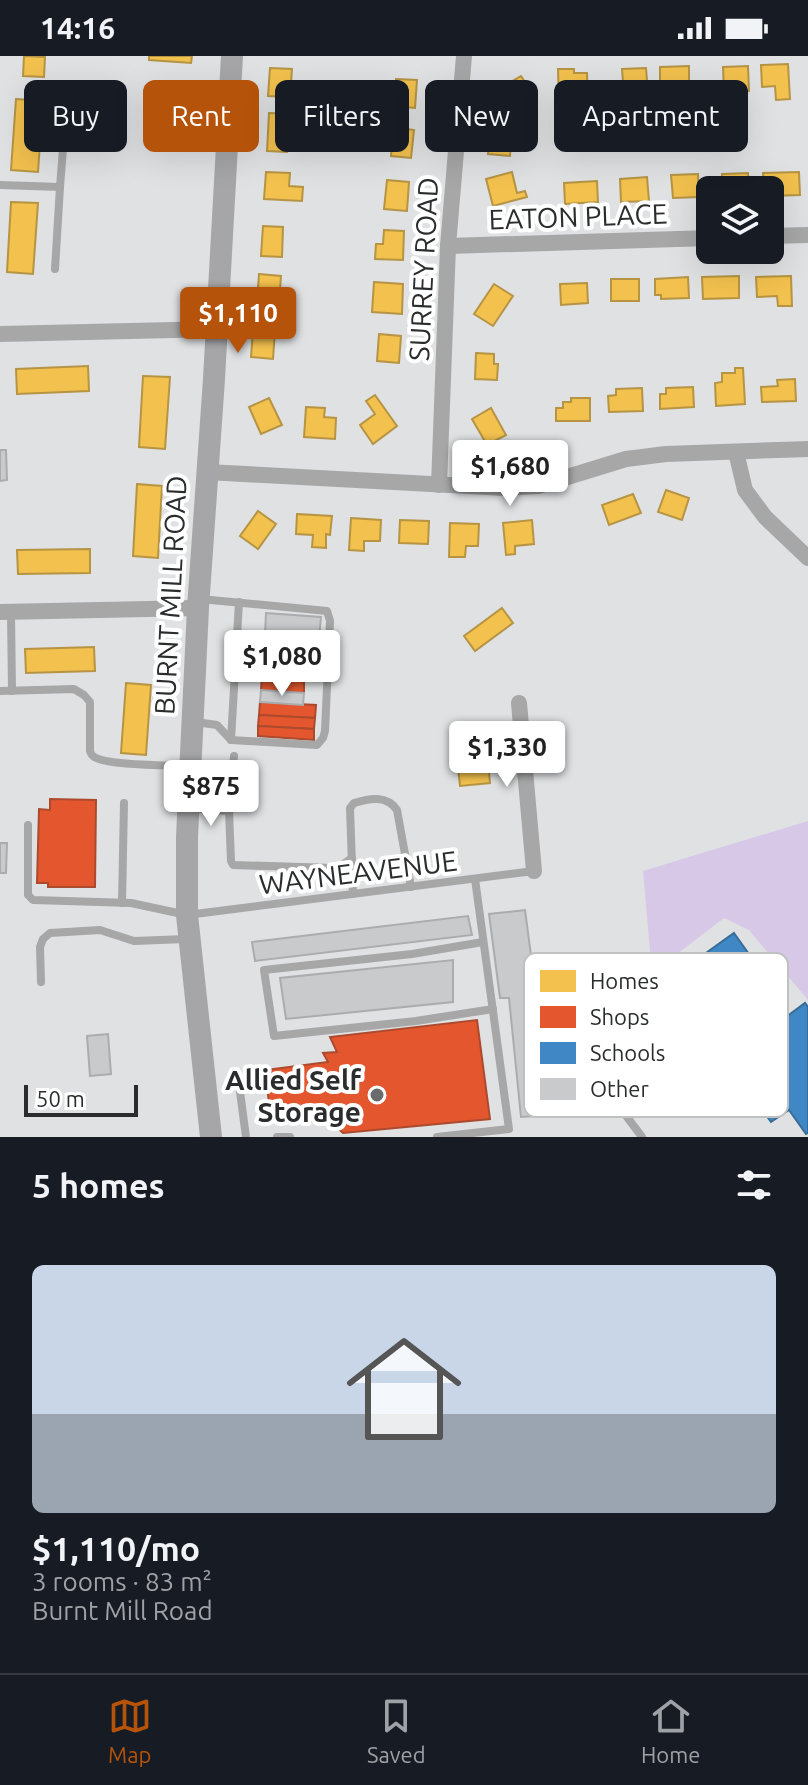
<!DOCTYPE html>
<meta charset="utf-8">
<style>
body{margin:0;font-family:Ubuntu,sans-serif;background:#20242c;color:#f1f3f6;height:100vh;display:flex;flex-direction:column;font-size:30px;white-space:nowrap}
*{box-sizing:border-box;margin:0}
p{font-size:26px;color:#9ea1a6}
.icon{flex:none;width:44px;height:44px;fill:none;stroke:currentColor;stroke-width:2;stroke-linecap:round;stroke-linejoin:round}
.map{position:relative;height:1081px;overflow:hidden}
.panel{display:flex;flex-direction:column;background:#171b24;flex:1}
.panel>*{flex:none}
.hud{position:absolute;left:24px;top:24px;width:760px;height:72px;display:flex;gap:16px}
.buttons{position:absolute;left:696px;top:120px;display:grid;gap:16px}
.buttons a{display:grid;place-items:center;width:88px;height:88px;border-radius:12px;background:#171b24;box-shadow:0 8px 32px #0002;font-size:40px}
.scale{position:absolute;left:24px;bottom:20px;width:114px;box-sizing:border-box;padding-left:8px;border:4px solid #2b2c2d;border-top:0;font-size:22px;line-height:28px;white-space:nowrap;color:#2b2c2d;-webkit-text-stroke:6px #fff;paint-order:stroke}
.price{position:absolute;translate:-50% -68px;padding:0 18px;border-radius:8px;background:#fff;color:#222;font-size:26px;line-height:52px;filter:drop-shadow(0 2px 4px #0008)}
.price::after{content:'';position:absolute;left:50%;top:48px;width:24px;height:18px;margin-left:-12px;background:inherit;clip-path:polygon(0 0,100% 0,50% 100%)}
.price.selected{background:#b45309;color:#fff}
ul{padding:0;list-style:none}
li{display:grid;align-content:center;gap:16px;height:424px;padding:0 32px}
li span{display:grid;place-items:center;height:248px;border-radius:12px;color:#555}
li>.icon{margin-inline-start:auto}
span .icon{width:144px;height:144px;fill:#fffc;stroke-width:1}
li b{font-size:34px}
h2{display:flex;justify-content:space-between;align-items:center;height:96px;padding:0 32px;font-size:34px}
.chip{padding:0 28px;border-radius:12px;background:#171b24;box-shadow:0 8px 32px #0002;font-size:28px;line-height:72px}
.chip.selected{background:#b45309;color:#fff}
.status{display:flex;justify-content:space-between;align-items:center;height:56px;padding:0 40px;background:#171b24;direction:ltr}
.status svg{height:22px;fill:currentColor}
.tabs{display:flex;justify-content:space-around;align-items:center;height:112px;border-top:2px solid #363941;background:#171b24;font-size:22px;color:#9ea1a6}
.tabs a{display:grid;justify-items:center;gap:4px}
.tabs .selected{color:#b45309}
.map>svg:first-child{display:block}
.green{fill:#d7c8e7}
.homes{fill:#f2c14e;stroke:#b69444;stroke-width:2}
.shops{fill:#e4572e;stroke:#ac4a2e;stroke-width:2}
.schools{fill:#3f88c5;stroke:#396c97;stroke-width:2}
.building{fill:#c9cacb;stroke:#aaacad;stroke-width:2}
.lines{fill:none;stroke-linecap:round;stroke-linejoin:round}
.service{stroke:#a7a7a8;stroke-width:8}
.minor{stroke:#a7a7a8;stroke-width:16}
.secondary{stroke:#a6a6a8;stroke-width:22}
.poi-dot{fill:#6a6b6d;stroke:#fff;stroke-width:3}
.labels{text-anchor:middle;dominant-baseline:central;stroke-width:8;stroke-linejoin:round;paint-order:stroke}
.street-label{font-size:28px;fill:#2b2c2d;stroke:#fff}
.poi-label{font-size:28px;font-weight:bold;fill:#2b2c2d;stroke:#fff;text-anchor:end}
.key{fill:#fff;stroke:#bfc0c0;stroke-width:2}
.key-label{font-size:22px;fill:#2b2c2d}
</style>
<div class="status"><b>14:16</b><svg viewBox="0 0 49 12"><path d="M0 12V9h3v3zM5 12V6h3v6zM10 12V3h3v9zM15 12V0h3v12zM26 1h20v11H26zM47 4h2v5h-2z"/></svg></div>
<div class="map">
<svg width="808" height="1081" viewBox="0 0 808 1081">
<rect width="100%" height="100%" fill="#dfe1e3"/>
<path class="green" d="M808 765V944L749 874 724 862 652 917 643 815Z"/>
<g class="homes">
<path d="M24 0 45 1 44 21 23 20Z"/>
<path d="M149 0H192L191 7 149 4Z"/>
<path d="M788 8 790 43 776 44 775 30 762 31 761 9Z"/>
<path d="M689 10V35H660V11Z"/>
<path d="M748 10 749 35 724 36 723 11Z"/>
<path d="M270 12 292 13 290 41 268 40Z"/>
<path d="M646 12 648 37 624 39 622 13Z"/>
<path d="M558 13H574V17H587L588 46 559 47Z"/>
<path d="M521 20 532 37 505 54 494 36Z"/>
<path d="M396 23 417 24 415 52 394 50Z"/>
<path d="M16 43 43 45 38 116 11 114Z"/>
<path d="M269 57 294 58 293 67 301 68V82L288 81 287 96 267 95Z"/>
<path d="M161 63 182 65 180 95 150 93 151 74 160 75Z"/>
<path d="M490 70 512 72 510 100 488 98Z"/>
<path d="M393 71 414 74 411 102 391 100Z"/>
<path d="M266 116 290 117 289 130 303 131 302 145 264 143Z"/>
<path d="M512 116 517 137 525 135 527 141 493 150 486 123Z"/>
<path d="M799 116 800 139 770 140V134H764L763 117Z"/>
<path d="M748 117 749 134H715L714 124H722V118Z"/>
<path d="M698 118 699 141 673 142 671 119Z"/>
<path d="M647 121 649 145 621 146 620 123Z"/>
<path d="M387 124 409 126 407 155 384 153Z"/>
<path d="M597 125 598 146 565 148 564 127Z"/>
<path d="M11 146 38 147 33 218 7 216Z"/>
<path d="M263 170 283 171 282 201 261 200Z"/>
<path d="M384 174 404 175 403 204 375 203 376 188H383Z"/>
<path d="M259 218 281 220 279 248 257 246Z"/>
<path d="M739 220V242L703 243 702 221Z"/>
<path d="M791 220 792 250H778L777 240 757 241 756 221Z"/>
<path d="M688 221 689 242 661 243V239H655V223Z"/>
<rect x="611" y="223" width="28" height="22"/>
<path d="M374 226 403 228 402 258 372 256Z"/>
<path d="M587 227 588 247 561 249 560 228Z"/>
<path d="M494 228 513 240 493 270 474 258Z"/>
<path d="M253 273 275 275 273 303 251 301Z"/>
<path d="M379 278 401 280 399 307 377 305Z"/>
<path d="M476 297 494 298V308H498L497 324 475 323Z"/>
<path d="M88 310 89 335 17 338 16 313Z"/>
<path d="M735 312H743L745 348 716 350 715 327 722 326V317H735Z"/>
<path d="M143 320 170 321 165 393 139 391Z"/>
<path d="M795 323 796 345 762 346 761 331 778 330 777 324Z"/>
<path d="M693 331 694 351 660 353V338H666V332Z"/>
<path d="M642 332 643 355 609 356 608 340 616 339V333Z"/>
<path d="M375 339 397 370 373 388 360 369 375 358 366 345Z"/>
<path d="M269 342 282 369 261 378 249 351Z"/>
<path d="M571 342H590V365H556V352H563V346H571Z"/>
<path d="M306 351 325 352 324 361 336 362 335 383 304 381Z"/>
<path d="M491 352 506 379 487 389 472 363Z"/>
<path d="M137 428 162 430 158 502 133 500Z"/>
<path d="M666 434 689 442 682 464 658 456Z"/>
<path d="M633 438 641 457 609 469 602 449Z"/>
<path d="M258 455 276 468 258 493 240 480Z"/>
<path d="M297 458 332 460 330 479 326 478V492L312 491 313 479 296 478Z"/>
<path d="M351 462 381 464 380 485H364V495L349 494Z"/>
<path d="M400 464 429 465 428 488 399 487Z"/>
<path d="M532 464 534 488 515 490V498L506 499 503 467Z"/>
<path d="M450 467 479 468 478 490H466L465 501H449Z"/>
<path d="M90 493V517L18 518 17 494Z"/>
<path d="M502 552 513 567 475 595 464 580Z"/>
<path d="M94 591 95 615 26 617 25 593Z"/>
<path d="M126 627 151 629 146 699 121 697Z"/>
<path d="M488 707 490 727 460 730 458 710Z"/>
</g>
<g class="shops">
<path d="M263 605 305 608 304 622 262 620Z"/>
<path d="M262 620 304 622V637L261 634Z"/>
<path d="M260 646 316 649 315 662 259 659Z"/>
<path d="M259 659 315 662 314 673 258 670Z"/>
<path d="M258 670 314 673V684L258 680Z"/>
<path d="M50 743 96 744 95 831H48V827H37L39 753 50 754Z"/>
<path d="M477 964 490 1063 343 1077 332 1067 271 1063 265 1014 328 1006 323 997 337 996 330 981Z"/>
</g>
<path class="schools" d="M734 877 778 939 772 943 786 961 805 947 808 951V1077L806 1078 789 1054 771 1066 743 1027 737 1032 717 1004 727 998 717 985 699 998 653 935Z"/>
<g class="building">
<path d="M0 394H6L7 424 0 425Z"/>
<path d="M266 557 321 561 319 582 265 578Z"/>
<path d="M265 578 307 581 306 595 264 592Z"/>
<path d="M264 592 306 595 305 608 263 605Z"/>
<path d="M261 634 304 637 303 649 260 646Z"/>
<path d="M0 787H7L6 817H0Z"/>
<path d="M525 854 552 1059 521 1061 509 942H500L489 858Z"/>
<path d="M468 860 472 879 255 905 252 886Z"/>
<path d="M453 904V946L286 963 280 922Z"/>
<path d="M108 978 111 1018 90 1020 87 980Z"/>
</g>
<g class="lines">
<g class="service">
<path d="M0 129 60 131 66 54"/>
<path d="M55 213 60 131"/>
<path d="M11 557 12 635"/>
<path d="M0 635 74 633 84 639 90 646V695C91 697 91 699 93 700 103 710 172 709 188 710"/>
<path d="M196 666 217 669 231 684 317 689 323 682 325 675 330 565 327 555 200 543"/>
<path d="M231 684 239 546"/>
<path d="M189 752 229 755 231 805 233 809 334 812 342 809 352 802"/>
<path d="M229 755 234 700"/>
<path d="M28 769V839L33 844 131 847 187 859 534 815"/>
<path d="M353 838 350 752 354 747C370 742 387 739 397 754L411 831"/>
<path d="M122 847 124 747"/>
<path d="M483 886 412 898 264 914 274 980 416 965 493 953"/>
<path d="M41 926 40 891 43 883 50 877 100 874 134 885 186 883"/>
<path d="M239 1028 246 1081"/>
<path d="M609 1037 642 1081"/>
<path d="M277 1081H290"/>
<path d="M437 1081 509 1073 475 823"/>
</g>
<g class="minor">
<path d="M770 180 808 179"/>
<path d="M448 190 710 182"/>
<path d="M0 278 217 273"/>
<path d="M736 396 745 434 765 461 808 502"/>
<path d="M207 416 505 432 538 430 626 403 666 398 808 393"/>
<path d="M439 429 448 190 464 0"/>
<path d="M0 556 198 552"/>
<path d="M519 647 534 815"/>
</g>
<path class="secondary" d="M211 1081 187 859V781L198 552 214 323 232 0"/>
</g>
<circle class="poi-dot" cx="377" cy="1039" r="8"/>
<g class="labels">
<g class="street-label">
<text transform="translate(578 160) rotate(-2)">EATON PLACE</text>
<text transform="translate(423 213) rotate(-87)">SURREY ROAD</text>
<text transform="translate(170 539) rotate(-87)">BURNT MILL ROAD</text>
<text transform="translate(358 816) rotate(-7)">WAYNEAVENUE</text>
</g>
<g class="poi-label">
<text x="361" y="1023">Allied Self<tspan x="361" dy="32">Storage</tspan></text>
</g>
</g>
<rect x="524" y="897" width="264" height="164" rx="12" class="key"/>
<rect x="540" y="914" width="36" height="22" fill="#f2c14e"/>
<rect x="540" y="950" width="36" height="22" fill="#e4572e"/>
<rect x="540" y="986" width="36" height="22" fill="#3f88c5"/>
<rect x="540" y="1022" width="36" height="22" fill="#c9cacb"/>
<g class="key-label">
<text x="590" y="933">Homes</text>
<text x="590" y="969">Shops</text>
<text x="590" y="1005">Schools</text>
<text x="590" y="1041">Other</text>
</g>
</svg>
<div class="buttons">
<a><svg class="icon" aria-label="layers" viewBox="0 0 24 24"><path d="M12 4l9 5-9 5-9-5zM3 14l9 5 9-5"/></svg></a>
</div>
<div class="scale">50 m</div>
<b class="price selected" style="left:238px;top:299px">$1,110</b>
<b class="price" style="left:510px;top:452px">$1,680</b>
<b class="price" style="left:282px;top:642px">$1,080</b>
<b class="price" style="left:507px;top:733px">$1,330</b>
<b class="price" style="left:211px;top:772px">$875</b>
<div class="hud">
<a class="chip">Buy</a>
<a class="chip selected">Rent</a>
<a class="chip">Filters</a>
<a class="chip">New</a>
<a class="chip">Apartment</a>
</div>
</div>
<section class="panel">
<h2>5 homes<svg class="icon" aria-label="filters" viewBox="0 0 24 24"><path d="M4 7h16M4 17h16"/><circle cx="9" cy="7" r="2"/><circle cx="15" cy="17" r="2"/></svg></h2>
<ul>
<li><span style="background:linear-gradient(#c9d6e8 60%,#9aa5b1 0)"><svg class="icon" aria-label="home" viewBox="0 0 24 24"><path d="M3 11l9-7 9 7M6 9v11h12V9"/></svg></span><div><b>$1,110/mo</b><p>3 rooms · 83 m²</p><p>Burnt Mill Road</p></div></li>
</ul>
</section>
<nav class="tabs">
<a class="selected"><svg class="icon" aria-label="map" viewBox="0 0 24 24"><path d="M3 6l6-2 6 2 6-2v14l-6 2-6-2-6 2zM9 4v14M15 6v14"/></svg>Map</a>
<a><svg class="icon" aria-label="saved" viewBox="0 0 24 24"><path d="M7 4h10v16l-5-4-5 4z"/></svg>Saved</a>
<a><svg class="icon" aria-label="home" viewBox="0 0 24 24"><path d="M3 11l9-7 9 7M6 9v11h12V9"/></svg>Home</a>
</nav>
